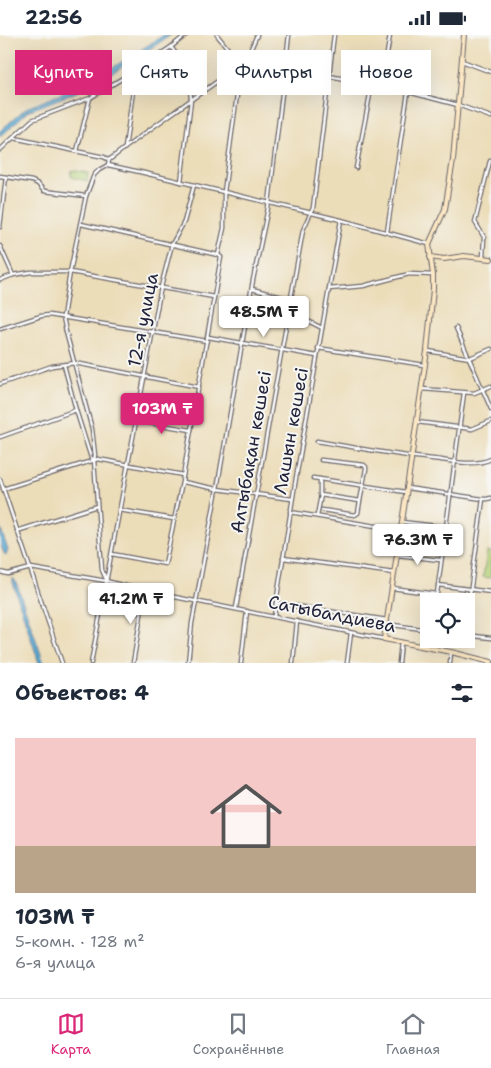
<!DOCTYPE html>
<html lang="ru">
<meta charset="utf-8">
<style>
body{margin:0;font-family:"Shantell Sans",sans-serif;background:#f2f2f3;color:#1f2937;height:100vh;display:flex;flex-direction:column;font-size:19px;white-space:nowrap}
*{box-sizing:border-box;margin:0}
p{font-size:16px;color:#747a83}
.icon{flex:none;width:28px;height:28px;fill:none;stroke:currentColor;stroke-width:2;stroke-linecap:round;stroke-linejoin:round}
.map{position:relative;height:628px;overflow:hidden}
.sheet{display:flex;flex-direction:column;background:#fff;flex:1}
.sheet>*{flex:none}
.top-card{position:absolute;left:15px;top:15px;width:461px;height:45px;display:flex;gap:10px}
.fabs{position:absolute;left:420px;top:558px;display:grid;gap:10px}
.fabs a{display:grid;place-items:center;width:55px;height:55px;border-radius:0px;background:#fff;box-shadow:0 5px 20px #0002;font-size:25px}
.price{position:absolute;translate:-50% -42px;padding:0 11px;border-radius:5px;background:#fff;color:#222;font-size:16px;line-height:32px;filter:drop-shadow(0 1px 2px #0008)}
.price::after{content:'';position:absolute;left:50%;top:30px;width:15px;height:11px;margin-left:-8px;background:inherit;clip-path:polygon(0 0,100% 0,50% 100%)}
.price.active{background:#db2777;color:#fff}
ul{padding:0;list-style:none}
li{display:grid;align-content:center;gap:10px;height:265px;padding:0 15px}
li span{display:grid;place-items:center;height:155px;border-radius:0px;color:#555}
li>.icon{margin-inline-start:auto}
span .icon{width:90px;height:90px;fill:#fffc;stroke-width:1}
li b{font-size:21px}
h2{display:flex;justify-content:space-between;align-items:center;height:60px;padding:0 15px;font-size:21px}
.pill{padding:0 18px;border-radius:0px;background:#fff;box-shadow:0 5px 20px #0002;font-size:18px;line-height:45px}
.pill.active{background:#db2777;color:#fff}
.status{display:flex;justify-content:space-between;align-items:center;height:35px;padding:0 25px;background:#fff;direction:ltr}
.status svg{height:14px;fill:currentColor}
.tabs{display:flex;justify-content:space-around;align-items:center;height:70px;border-top:1px solid #e0e1e3;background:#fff;font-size:14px;color:#747a83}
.tabs a{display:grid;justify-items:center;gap:2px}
.tabs .active{color:#db2777}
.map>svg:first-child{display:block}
.green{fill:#b4d076;stroke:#6b7958}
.water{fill:#52a3cd;stroke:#3a6284}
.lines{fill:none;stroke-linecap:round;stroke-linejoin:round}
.street-casing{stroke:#696367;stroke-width:5}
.secondary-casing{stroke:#696367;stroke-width:6}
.street{stroke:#fff;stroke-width:2.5}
.secondary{stroke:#fbe7c3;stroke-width:4}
.labels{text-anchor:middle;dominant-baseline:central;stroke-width:4;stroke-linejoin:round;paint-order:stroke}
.street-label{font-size:18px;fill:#22223b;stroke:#f6f6f2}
</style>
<div class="status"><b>22:56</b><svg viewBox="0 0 49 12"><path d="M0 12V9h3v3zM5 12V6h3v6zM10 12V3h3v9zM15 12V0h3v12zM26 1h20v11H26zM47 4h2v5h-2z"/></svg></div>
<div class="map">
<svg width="491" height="628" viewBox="0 0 491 628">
<rect width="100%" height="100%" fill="#f6f6f2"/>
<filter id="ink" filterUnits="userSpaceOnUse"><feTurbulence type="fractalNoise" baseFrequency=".02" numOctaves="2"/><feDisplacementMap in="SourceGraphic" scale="10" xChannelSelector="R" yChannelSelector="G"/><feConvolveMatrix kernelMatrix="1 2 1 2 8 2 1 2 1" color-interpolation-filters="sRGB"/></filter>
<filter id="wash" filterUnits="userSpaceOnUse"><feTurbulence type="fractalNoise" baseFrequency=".0096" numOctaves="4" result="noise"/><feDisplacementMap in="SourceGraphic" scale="20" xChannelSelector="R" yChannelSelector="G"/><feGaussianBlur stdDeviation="1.12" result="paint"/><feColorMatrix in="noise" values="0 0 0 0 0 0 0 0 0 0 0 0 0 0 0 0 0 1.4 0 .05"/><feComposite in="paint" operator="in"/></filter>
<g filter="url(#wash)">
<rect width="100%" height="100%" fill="#ecddb9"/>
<g class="green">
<path d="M72 135 88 138 87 146 71 142Z"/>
<path d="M487 516 491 517V543L483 542Z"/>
</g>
<g class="water">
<path d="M164 0H171L92 51 28 76 0 102V96L26 73 90 47Z"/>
<path d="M0 492 8 515 6 521C0 514 0 502 0 492Z"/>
<path d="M13 543 16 547 44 628H39L18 564 13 548Z"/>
</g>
</g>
<g filter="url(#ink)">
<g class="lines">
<defs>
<g id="street">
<path d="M171 12 184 29 189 40 191 65 181 147"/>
<path d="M462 26 491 37"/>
<path d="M241 30 329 41 389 52 458 70 491 82"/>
<path d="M382 50 390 0"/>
<path d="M14 103 104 122 109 125"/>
<path d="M125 113 136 35"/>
<path d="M0 115 32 85 90 63 136 35 171 12 186 0"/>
<path d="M77 116 90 63"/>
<path d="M108 130 140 137 341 185 429 209"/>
<path d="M108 130 109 125C152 92 196 61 241 30L246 25 257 0"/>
<path d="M356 133 372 49"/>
<path d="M0 141 32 146 38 149 44 156 86 161"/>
<path d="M81 189 218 220"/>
<path d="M0 192 6 142"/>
<path d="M387 197 408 57"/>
<path d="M0 211 13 240"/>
<path d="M483 223 484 202 475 187 490 126"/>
<path d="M0 245 13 240 31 237H70L214 262"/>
<path d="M252 254 290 264"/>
<path d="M329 254 363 251 409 239 433 240"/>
<path d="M288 276 322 293"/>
<path d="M456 293 491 374"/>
<path d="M0 294 41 281 49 280 207 306"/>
<path d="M208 302 317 321"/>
<path d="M318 313 424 330"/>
<path d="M428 316 470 323 491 314"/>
<path d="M64 330 76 375 91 423 94 425 102 535 106 544"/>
<path d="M0 349 52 331 75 328 199 352"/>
<path d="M422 354 474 358 491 351"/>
<path d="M137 386 191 395"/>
<path d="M417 387 472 394 491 386"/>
<path d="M0 402 76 375"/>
<path d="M317 406C356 413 394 420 433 424 452 426 474 432 491 424"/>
<path d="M94 425 95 420 92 394 66 297 63 282 70 237 86 161 94 140 99 135 108 130"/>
<path d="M313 443 406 457"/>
<path d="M0 444 62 628"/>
<path d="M320 444V460L360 466 366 434V432L364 430 321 425"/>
<path d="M183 447 217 454 292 464"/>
<path d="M407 453 483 464H487L491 463"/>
<path d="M3 454 98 424 183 440"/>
<path d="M119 475 174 484"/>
<path d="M322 475 355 480 358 478 360 466"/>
<path d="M290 477 400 495"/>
<path d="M317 481 321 460"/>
<path d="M402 487 445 492"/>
<path d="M17 496 97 471"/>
<path d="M112 519 165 529 182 447 221 222 218 220 224 193V157L241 30 217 0"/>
<path d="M397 520 440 525"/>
<path d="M283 523 394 538"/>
<path d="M0 537 8 539 31 533 106 546 145 556 384 604"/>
<path d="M438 550 491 557"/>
<path d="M392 553 436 559"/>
<path d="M436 566 464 358"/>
<path d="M276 568 387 585"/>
<path d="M236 573 303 195 313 173 334 0"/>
<path d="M274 581 296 443 341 185"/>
<path d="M466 588 483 464"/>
<path d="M386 589 429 595"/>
<path d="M466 600 491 603"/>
<path d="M91 628 161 252 172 209 184 187 194 150"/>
<path d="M133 628 145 556"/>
<path d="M188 628 192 588 217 454 253 245 269 168 289 0"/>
<path d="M241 628 247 576"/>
<path d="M293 628 297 586"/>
<path d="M347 628 351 598"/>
<path d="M399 628 401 607"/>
<path d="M450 628 451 617"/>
</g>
<g id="secondary">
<path d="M464 0 453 125 445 174 429 209 433 240V254L427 316 402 487 384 604 451 617 491 627"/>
<path d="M430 222 444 224 464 221 491 224"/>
</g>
</defs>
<use href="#street" class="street-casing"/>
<use href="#secondary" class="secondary-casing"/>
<use href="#street" class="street"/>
<use href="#secondary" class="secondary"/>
</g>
</g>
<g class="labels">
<g class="street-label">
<text transform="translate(143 285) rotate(-79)">12-я улица</text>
<text transform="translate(291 396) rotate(-80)">Лашын көшесі</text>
<text transform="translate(251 417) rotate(-80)">Алтыбақан көшесі</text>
<text transform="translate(332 579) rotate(11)">Сатыбалдиева</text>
</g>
</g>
</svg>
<div class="fabs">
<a><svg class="icon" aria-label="locate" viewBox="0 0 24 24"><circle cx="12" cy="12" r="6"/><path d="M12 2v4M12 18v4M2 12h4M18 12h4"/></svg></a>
</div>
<b class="price" style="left:264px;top:303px">48.5M ₸</b>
<b class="price active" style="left:162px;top:400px">103M ₸</b>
<b class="price" style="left:418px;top:531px">76.3M ₸</b>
<b class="price" style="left:131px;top:590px">41.2M ₸</b>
<div class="top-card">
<a class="pill active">Купить</a>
<a class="pill">Снять</a>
<a class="pill">Фильтры</a>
<a class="pill">Новое</a>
</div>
</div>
<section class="sheet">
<h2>Объектов: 4<svg class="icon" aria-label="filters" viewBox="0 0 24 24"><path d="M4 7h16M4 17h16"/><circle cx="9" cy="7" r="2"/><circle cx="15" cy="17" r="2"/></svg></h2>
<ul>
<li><span style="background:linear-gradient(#f6c9c9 70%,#b9a48a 0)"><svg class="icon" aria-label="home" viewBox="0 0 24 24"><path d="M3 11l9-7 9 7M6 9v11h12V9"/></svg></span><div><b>103M ₸</b><p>5-комн. · 128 m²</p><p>6-я улица</p></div></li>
</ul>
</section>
<nav class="tabs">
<a class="active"><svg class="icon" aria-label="map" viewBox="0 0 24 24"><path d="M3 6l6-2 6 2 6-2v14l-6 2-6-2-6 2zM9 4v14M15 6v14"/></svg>Карта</a>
<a><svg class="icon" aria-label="saved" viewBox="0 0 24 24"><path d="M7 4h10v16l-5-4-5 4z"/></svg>Сохранённые</a>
<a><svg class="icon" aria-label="home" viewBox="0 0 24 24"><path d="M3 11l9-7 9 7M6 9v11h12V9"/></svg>Главная</a>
</nav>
